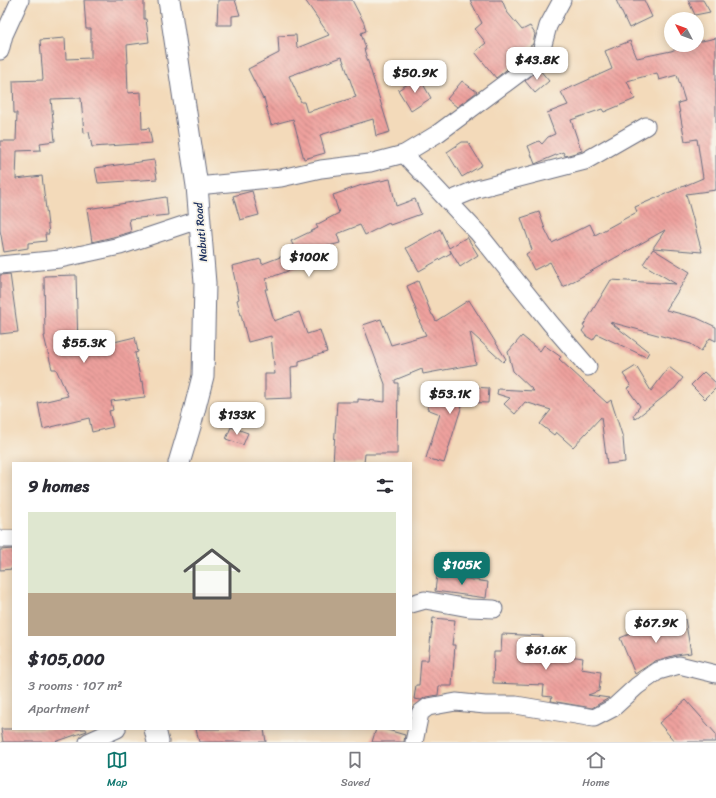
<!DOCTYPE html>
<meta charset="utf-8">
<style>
body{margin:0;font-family:Sriracha,sans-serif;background:#f2f2f3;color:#2b2b33;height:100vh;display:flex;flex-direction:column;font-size:15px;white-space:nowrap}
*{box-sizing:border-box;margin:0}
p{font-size:13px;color:#7c7c81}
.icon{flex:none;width:22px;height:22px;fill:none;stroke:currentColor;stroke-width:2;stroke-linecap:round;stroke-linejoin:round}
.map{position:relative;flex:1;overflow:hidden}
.details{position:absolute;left:12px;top:462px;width:400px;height:268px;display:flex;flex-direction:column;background:#fff;border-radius:0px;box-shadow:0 2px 10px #0003}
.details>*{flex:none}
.needle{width:26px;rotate:311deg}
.buttons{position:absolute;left:664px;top:12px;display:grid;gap:8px}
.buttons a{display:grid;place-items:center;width:40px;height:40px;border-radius:50%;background:#fff;box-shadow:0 2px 10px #0003;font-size:20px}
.price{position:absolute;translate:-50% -34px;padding:0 9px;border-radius:8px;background:#fff;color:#222;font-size:13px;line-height:26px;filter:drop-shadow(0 1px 2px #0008)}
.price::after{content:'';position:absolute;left:50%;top:24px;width:12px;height:9px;margin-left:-6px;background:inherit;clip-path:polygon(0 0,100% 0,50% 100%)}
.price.selected{background:#0f766e;color:#fff}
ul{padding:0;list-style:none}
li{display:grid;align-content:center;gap:8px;height:212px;padding:0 16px}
li span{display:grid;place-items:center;height:124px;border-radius:0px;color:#555}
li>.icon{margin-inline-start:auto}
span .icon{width:72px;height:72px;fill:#fffc;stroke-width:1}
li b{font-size:17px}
h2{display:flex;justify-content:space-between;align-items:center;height:48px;padding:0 16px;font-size:17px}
.tabs{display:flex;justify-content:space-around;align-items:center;height:56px;border-top:1px solid #e1e1e2;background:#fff;font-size:11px;color:#7c7c81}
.tabs a{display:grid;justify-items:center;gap:2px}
.tabs .selected{color:#0f766e}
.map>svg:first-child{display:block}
.building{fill:url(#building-back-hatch);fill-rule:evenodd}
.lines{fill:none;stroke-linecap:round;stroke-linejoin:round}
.minor-casing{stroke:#676b7e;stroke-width:19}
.tertiary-casing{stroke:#676b7e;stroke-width:23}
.minor{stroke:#fff;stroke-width:17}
.tertiary{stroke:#fff;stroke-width:21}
.labels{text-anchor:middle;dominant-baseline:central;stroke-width:3.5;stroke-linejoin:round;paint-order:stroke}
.street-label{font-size:11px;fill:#1b2f5e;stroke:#f7f3e8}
</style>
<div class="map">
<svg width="716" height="742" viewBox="0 0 716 742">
<defs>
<pattern id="building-back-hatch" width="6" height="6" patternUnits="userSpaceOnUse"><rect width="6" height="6" fill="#eea19d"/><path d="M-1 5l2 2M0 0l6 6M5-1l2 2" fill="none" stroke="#c08483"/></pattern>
</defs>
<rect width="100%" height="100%" fill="#f7f3e8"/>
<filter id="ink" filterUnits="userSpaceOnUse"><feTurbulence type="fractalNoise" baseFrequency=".025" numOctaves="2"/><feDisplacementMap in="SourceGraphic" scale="8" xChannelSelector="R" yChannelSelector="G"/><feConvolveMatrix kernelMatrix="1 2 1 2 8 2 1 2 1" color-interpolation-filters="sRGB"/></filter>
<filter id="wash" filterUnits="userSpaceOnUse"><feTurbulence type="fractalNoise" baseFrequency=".012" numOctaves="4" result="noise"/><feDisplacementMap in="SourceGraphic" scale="16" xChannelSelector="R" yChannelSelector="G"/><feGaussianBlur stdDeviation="0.9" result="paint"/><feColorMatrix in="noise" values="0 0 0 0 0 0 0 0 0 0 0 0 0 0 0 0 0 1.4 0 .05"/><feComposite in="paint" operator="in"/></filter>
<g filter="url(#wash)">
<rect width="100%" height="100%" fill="#f3daba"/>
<g id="blocks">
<g class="building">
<path d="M84 0H144V19H146L149 42 127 45 128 63H127L128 93 141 92 142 129 149 128 152 143 92 147 89 132 84 133 81 98 51 99 55 141 40 143 41 150 17 151 16 179 42 176 49 234H45L46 241 28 243V248L4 252 0 230V141H16L17 113H14L13 81 43 80 40 40 65 38 66 59 91 58V29H86Z"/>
<path d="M218 0H235L240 15 232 16V25H217Z"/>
<path d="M305 0H352L364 23 366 31 361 33 366 49H364L390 132 376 136 373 119 320 135 325 153 304 159 293 119 271 125 264 98 263 99 248 69 279 53 278 36 296 35 297 48 329 35ZM342 57 356 97 307 112 304 102H301L289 76Z"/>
<path d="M470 0H502L507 12 522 30 530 26 535 34 533 44 529 47 530 49 519 60 496 78 475 52 486 43 475 29 482 23Z"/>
<path d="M616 0H644L652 17 629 28Z"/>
<path d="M688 0H703L710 12 695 15Z"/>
<path d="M716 38V190L686 194 702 252 653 248 665 230 563 287 550 262 534 270 526 254 532 250 521 218 539 212 545 229 552 243 590 224 595 235 637 212 635 207 703 178 697 139 685 141 678 103 685 101 677 75 659 80 657 73 627 81 635 99 604 112 602 109 571 120 579 144 582 151 565 156 563 152 535 164 528 146 539 141 542 144 548 137 555 134 547 113 568 105 561 92 612 69 605 51 630 41 637 58 671 51 687 45H697V42Z"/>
<path d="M539 69 549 81 535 93 525 81Z"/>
<path d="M419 77 431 98 411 111 398 90Z"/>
<path d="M462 81 477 92 457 107 447 99Z"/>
<path d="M462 142H468L482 165 462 177 447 152Z"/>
<path d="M154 160 157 179 98 183 95 168Z"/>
<path d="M390 179 396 206 415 199 421 214 390 225 389 223 365 235 360 225 337 234 340 243 325 247 327 252 299 267 266 279 268 289H265L274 321 299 312 307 334 320 330 327 352 299 361V366L291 367 292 398 265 399V374H275L271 336 248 342 237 300 239 299 232 266 261 259 262 264 296 251 291 241 318 228 316 225 339 213 333 195 362 185Z"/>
<path d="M252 191 259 215 240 220 233 196Z"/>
<path d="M166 197 168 215 129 219 131 232 117 236 92 242 87 209Z"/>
<path d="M440 229 449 248 467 237 478 255 460 267 450 250 451 253 419 271 406 248Z"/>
<path d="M653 249 690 272 666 310 697 318 716 327V341L710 338 701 351 691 344 610 322 649 352 646 357 597 334 593 340 586 336 582 331 585 327 583 326 611 280 676 284 643 264Z"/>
<path d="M10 274 18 332 0 334V275Z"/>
<path d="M76 275 78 346 105 341 106 344 135 337 138 352 135 353 141 382 143 381 145 397 111 401 113 410 109 411 113 427 92 432 89 418 43 429 38 403 68 396 56 369H52L44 336H45L44 276Z"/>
<path d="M418 281 432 315H433L436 321 469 300 506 359 503 362 470 332 476 364 423 374 422 369 395 380V383H398L397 454H365L364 463H333L337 402H358V399L385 402V384L363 325 381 319 391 345 426 335 419 321H420L407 286Z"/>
<path d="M522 336 540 351 544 345 561 357 559 359 607 403 611 400 623 438 625 462 607 464 601 417 573 447 556 432 554 435 540 424 551 410 525 402 515 414 504 404 510 398 497 394 498 389 534 391 513 371 508 352Z"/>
<path d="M636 366 651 391 669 367 683 378 675 388 635 419 633 416 640 406 627 388 631 386 623 374Z"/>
<path d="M704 372 716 383V388L705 399 691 385Z"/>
<path d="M436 385 489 388 488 403 463 402 444 463 426 458 440 414 427 409Z"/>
<path d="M231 427 248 433 243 445 226 439Z"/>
<path d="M13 549V569L0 570V550Z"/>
<path d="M437 575 488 582 486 598 435 591Z"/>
<path d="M433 618 455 620 452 645H455L452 686H439L438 695 426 697 421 700 414 699 416 685H419L421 660H428Z"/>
<path d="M685 619 691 653 676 655 655 661 635 674 620 638 654 624Z"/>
<path d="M502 634 543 636V652L583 658 581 669 601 672 599 691 588 695 609 698 592 708 551 701 552 697 543 696 544 685 493 683 494 652H501Z"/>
<path d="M686 700 716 734V742H675L659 723Z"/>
<path d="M1 729H86L87 731 55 742H3Z"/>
<path d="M196 729H264L266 742H199Z"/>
<path d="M376 729H384L405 735 404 742H372Z"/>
</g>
</g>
</g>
<g filter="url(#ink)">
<use href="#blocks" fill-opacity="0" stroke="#676b7e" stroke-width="1"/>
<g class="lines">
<defs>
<g id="minor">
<path d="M0 51 4 35 20 0"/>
<path d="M404 154 478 233 551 324 588 367"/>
<path d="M197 186 281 178 321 169 370 163 404 154 437 134 526 68 541 52 548 26 562 0"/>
<path d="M448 201 477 189 585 161 646 126"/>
<path d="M0 265 60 259 120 246 201 219"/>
<path d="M0 539H13"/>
<path d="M411 604 425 600 469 608 494 609"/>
<path d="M88 742 117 729"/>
<path d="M414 742 420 713 428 707 456 702 485 705H516L594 718 613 708 637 686 658 671 679 665 716 674"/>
</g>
<g id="tertiary">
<path d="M169 0 197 186 205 283 203 376 191 423 179 463"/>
<path d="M155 729 158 742"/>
</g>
</defs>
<use href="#minor" class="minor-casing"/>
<use href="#tertiary" class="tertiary-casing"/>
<use href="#minor" class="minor"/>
<use href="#tertiary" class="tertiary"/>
</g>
</g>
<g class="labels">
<g class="street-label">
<text transform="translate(201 232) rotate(-95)">Nabuti Road</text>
</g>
</g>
</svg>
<div class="buttons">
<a><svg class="needle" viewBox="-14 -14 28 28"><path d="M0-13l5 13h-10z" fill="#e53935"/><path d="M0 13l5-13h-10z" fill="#7c7c81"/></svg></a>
</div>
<b class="price" style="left:537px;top:81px">$43.8K</b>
<b class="price" style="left:415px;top:94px">$50.9K</b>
<b class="price" style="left:309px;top:278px">$100K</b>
<b class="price" style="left:84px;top:364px">$55.3K</b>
<b class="price" style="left:450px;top:415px">$53.1K</b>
<b class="price" style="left:237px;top:436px">$133K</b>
<b class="price selected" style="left:462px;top:586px">$105K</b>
<b class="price" style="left:656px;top:644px">$67.9K</b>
<b class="price" style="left:546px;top:671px">$61.6K</b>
<section class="details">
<h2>9 homes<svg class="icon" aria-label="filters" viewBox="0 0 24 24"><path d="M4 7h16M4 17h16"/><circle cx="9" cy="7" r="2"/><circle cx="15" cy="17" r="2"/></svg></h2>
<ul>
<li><span style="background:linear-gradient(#dfe7d0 65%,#b9a48a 0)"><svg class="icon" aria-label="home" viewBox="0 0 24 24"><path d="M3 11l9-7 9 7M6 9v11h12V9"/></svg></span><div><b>$105,000</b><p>3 rooms · 107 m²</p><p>Apartment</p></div></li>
</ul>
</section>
</div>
<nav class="tabs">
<a class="selected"><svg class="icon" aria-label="map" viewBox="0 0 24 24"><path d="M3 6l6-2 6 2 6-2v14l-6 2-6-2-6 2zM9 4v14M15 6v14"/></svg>Map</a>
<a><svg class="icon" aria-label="saved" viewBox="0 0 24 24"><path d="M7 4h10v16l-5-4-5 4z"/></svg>Saved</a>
<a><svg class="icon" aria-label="home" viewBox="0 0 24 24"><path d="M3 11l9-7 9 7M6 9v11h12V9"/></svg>Home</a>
</nav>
